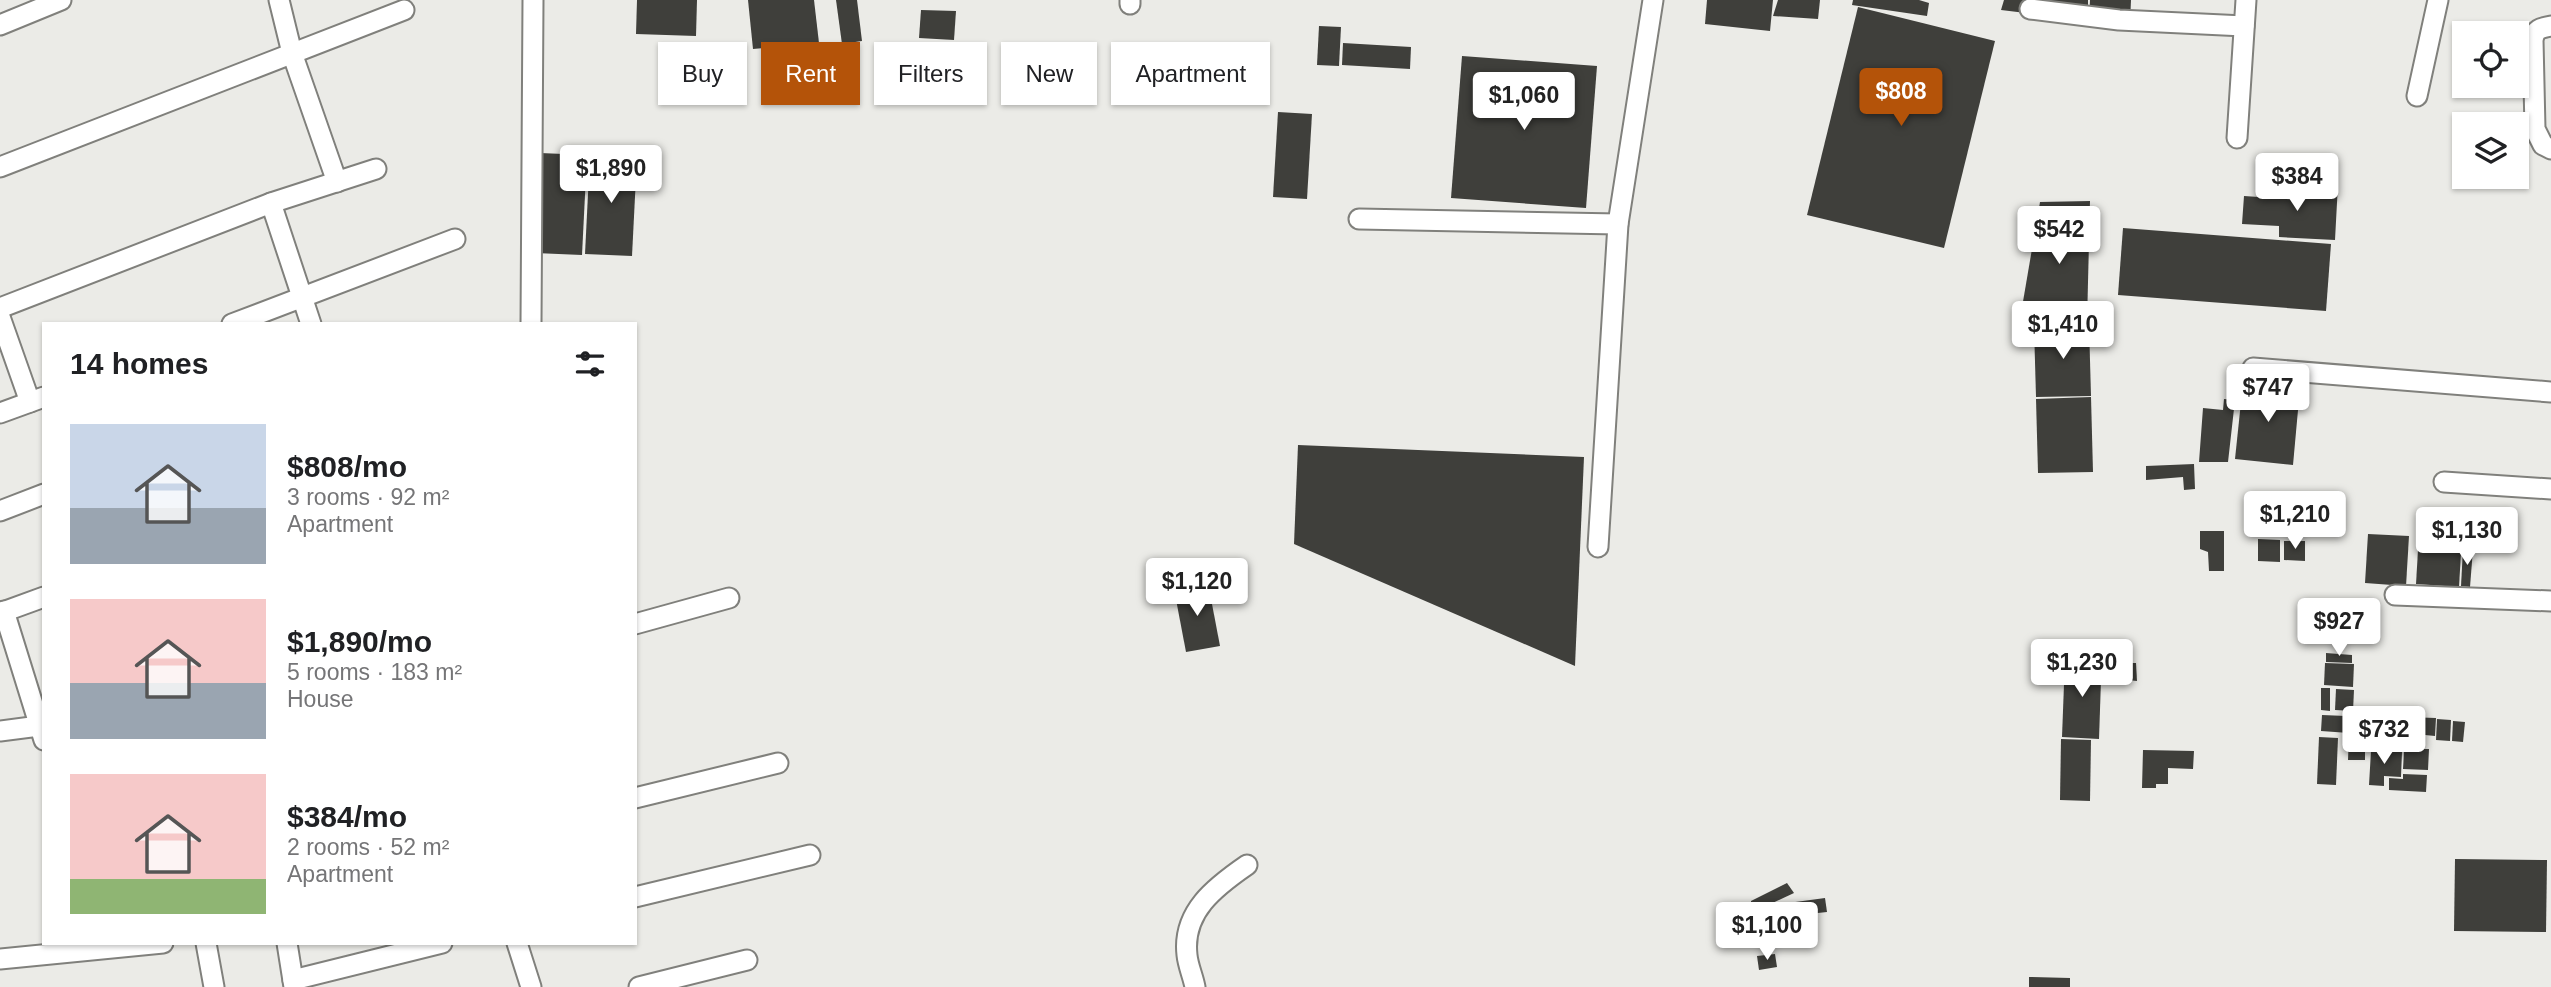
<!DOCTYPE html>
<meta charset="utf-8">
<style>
body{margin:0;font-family:Helvetica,sans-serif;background:#f2f2f2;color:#202124;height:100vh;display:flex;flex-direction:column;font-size:26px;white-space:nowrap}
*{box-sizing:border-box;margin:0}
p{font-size:23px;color:#757577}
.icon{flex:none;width:38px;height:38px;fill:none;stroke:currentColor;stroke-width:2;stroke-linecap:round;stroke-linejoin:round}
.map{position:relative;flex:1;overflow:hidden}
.side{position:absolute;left:42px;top:322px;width:595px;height:623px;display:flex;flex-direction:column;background:#fff;border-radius:0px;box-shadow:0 2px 5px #0004}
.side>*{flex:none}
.hud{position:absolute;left:658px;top:42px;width:665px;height:63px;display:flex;gap:14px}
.tools{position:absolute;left:2452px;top:21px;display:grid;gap:14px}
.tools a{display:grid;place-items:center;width:77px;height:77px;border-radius:0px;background:#fff;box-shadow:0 2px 5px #0004;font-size:35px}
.price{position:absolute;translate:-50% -60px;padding:0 16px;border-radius:7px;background:#fff;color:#222;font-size:23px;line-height:46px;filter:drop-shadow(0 2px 4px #0008)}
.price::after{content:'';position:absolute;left:50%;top:42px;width:21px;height:16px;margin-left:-10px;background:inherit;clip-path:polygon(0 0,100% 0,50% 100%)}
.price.current{background:#b45309;color:#fff}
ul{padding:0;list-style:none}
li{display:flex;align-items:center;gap:21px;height:175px;padding:0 28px}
li span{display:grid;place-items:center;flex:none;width:196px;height:140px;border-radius:0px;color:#555}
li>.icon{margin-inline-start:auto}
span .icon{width:84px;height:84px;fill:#fffc;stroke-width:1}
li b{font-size:30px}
h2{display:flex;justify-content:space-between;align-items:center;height:84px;padding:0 28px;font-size:30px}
.chip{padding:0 24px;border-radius:0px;background:#fff;box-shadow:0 2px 5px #0004;font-size:24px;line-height:63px}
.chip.current{background:#b45309;color:#fff}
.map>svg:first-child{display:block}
.building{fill:#3f3f3b}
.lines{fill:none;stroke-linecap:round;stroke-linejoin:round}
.minor-casing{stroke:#80807c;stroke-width:23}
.minor{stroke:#fff;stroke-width:19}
</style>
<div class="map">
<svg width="2551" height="987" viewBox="0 0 2551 987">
<rect width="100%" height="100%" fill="#ebebe7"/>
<g class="building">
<path d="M637 0H697L696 36 636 34Z"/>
<path d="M748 0H814L819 43 753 49Z"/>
<path d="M836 0H857L862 41 842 44Z"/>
<path d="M1707 0H1773L1770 31 1705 24Z"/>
<path d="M1778 0H1820L1818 19 1773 16Z"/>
<path d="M1853 0H1919L1929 3 1927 16 1852 5Z"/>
<path d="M2004 0H2088V10L2050 16 2001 10Z"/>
<path d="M2090 0H2131L2130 24 2089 22Z"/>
<path d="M1858 7 1995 41 1944 248 1807 215Z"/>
<path d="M921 10 956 11 954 40 919 38Z"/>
<path d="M1319 26 1341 27 1339 66 1317 65Z"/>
<path d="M1343 43 1411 47 1410 69 1342 65Z"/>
<path d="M1462 56 1597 66 1586 208 1451 198Z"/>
<path d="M1278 112 1312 114 1307 199 1273 197Z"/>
<path d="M540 153 587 155 582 255 535 253Z"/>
<path d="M590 154 637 157 632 256 585 254Z"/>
<path d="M2303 182 2338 184 2335 240 2279 237V226L2242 224 2244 196 2302 200Z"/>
<path d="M2090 201 2087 323 2019 325 2040 202Z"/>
<path d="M2123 228 2331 244 2326 311 2118 295Z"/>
<path d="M2089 325 2091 396 2036 397 2034 327Z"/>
<path d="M2243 383 2300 388 2293 465 2235 459Z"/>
<path d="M2091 397 2093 472 2038 473 2036 399Z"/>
<path d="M2224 399 2235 400 2228 462H2199L2203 408 2223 410Z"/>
<path d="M1298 445 1584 457 1575 666 1294 544Z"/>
<path d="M2194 464 2195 489 2184 490 2183 477 2146 480V466Z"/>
<path d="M2272 512 2290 513 2289 522 2272 521Z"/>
<path d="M2200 531H2224V571H2209L2208 552 2200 549Z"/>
<path d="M2419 533 2462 536 2459 587 2416 584Z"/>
<path d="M2368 534 2409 536 2406 586 2365 583Z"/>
<path d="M2258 539 2280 540V562L2258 561Z"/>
<path d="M2284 541H2305V561L2284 560Z"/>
<path d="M2463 549H2473L2470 587 2461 586Z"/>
<path d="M1208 583 1220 646 1186 652 1174 589Z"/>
<path d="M2326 653 2352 655V663L2326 662Z"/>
<path d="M2065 658 2096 659 2101 680 2099 739 2062 737Z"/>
<rect x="2105" y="663" width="19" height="20"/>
<path d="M2128 663H2136L2137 681 2127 680Z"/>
<path d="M2325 663 2354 664 2353 687 2324 685Z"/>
<path d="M2321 688H2330V711L2321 710Z"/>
<path d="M2336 689 2354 690 2353 711 2335 710Z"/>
<path d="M2322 715 2370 717 2368 747 2365 748V760H2348L2349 733 2321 731Z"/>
<path d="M2402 717V737H2373V718Z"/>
<path d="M2406 717 2436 718 2435 736 2425 735 2424 749H2429L2428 770 2403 769Z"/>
<path d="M2437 719 2451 720 2450 741 2436 740Z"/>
<path d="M2453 721 2465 722 2463 742 2452 741Z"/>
<path d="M2319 737 2338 738 2336 785 2317 784Z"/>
<path d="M2061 739 2091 740 2090 801 2060 800Z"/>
<path d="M2143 750 2194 751 2193 769 2168 768V784H2156V788H2142Z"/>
<path d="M2371 751 2402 752 2401 777 2384 776V786L2369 785Z"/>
<path d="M2403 774 2427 775 2426 792 2389 790V778L2403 779Z"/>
<path d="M2455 859 2547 860 2546 932 2454 931Z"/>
<path d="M1787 883 1794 893 1751 913V901Z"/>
<path d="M1825 898 1827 912 1790 916 1788 903Z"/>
<path d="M1775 954 1777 967 1759 970 1757 956Z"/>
<path d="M2029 977 2070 978V987H2029Z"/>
</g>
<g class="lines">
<defs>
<g id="minor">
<path d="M279 0 292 53 337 182"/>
<path d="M1130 4V0"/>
<path d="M2030 9 2119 20 2244 26"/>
<path d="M0 25 61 0"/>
<path d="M2551 26C2540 28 2535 29 2533 40L2535 129 2543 145 2551 149"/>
<path d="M2417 96 2438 0"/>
<path d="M2237 138 2246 0"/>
<path d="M0 167 404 10"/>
<path d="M271 203 311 324"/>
<path d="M1359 219 1618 224"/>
<path d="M0 308 271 203 376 169"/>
<path d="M0 317 30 402"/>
<path d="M232 324 455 239"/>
<path d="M531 324 533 0"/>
<path d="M2253 368 2551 392"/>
<path d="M0 413 44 397"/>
<path d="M2444 482 2551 489"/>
<path d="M0 511 44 494"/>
<path d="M1598 547 1618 224 1653 0"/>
<path d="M2395 595 2551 601"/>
<path d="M4 611 44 740"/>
<path d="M0 613 44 597"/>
<path d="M635 624 729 598"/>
<path d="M0 731 39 726"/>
<path d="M635 798 778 763"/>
<path d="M635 897 810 855"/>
<path d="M206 943 214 987"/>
<path d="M287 943 294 987"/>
<path d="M517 943 531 987"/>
<path d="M0 959 163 943"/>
<path d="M293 980 442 943"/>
<path d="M639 987 747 960"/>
<path d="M1195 987C1193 976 1188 966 1187 955 1182 912 1215 887 1247 865"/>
</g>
</defs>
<use href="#minor" class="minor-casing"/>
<use href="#minor" class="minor"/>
</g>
</svg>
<div class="tools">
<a><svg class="icon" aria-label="locate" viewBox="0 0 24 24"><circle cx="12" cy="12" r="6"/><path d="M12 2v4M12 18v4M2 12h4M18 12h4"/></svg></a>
<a><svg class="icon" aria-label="layers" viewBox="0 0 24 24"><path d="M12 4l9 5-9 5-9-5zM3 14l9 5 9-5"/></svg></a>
</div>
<b class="price current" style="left:1901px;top:128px">$808</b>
<b class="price" style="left:1524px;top:132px">$1,060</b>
<b class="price" style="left:611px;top:205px">$1,890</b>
<b class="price" style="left:2297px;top:213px">$384</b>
<b class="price" style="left:2059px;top:266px">$542</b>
<b class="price" style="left:2063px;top:361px">$1,410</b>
<b class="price" style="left:2268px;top:424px">$747</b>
<b class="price" style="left:2295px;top:551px">$1,210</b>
<b class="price" style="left:2467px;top:567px">$1,130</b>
<b class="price" style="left:1197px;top:618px">$1,120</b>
<b class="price" style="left:2339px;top:658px">$927</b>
<b class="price" style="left:2082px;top:699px">$1,230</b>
<b class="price" style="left:2384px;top:766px">$732</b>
<b class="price" style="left:1767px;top:962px">$1,100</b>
<div class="hud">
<a class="chip">Buy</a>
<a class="chip current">Rent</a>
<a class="chip">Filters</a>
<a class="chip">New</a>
<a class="chip">Apartment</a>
</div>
<section class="side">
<h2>14 homes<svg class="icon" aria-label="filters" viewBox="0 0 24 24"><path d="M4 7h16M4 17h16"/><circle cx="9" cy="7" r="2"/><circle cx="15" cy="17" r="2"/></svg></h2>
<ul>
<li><span style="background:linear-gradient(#c9d6e8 60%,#9aa5b1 0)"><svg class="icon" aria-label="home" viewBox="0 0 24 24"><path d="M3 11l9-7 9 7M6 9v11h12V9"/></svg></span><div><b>$808/mo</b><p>3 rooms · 92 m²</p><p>Apartment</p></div></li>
<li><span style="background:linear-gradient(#f6c9c9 60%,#9aa5b1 0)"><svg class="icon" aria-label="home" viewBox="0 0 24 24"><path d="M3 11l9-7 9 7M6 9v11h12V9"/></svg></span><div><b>$1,890/mo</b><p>5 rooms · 183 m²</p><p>House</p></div></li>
<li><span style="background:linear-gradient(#f6c9c9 75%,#8fb573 0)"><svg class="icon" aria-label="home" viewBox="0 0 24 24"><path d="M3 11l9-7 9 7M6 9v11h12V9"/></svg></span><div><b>$384/mo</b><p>2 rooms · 52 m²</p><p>Apartment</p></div></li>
</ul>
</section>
</div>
